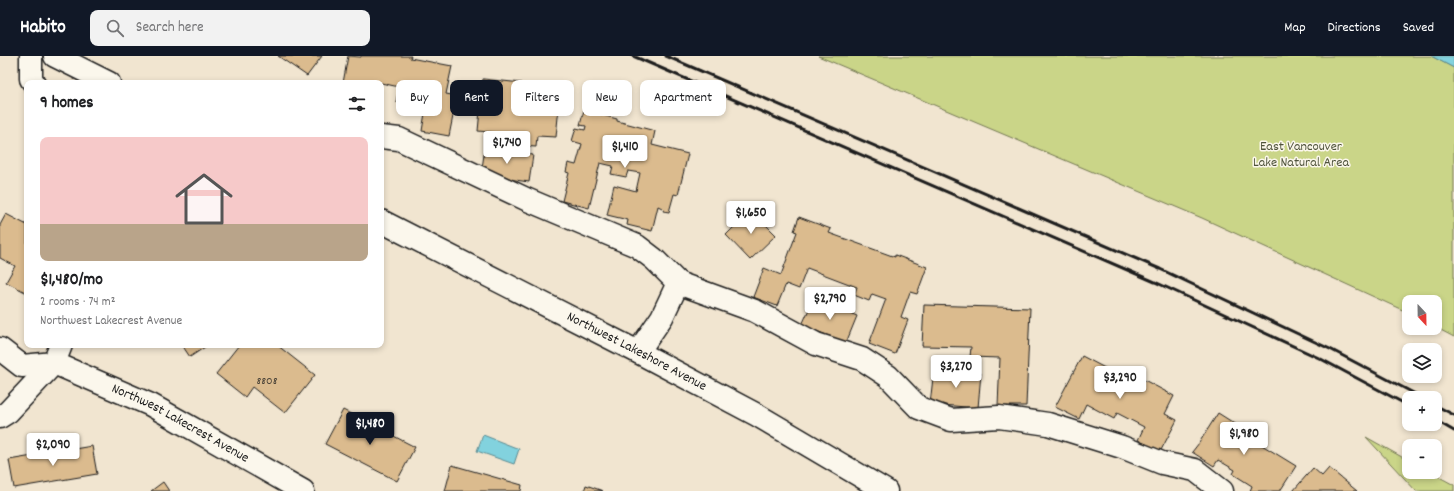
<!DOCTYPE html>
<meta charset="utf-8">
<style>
body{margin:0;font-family:Dekko,sans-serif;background:#f2f2f2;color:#202124;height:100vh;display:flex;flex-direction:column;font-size:15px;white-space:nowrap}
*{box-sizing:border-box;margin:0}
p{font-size:13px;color:#757577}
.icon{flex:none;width:22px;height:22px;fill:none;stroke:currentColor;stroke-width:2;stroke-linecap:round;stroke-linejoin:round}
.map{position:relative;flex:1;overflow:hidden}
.details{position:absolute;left:24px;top:24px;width:360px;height:268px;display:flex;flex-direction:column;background:#fff;border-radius:8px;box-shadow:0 2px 6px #0003}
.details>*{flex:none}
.guide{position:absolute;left:396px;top:24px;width:380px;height:36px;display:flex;gap:8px}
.needle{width:26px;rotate:158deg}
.buttons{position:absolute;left:1402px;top:239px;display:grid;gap:8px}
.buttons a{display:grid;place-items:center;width:40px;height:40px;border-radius:8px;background:#fff;box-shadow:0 2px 6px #0003;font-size:20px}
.price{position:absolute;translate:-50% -34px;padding:0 9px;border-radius:4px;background:#fff;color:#222;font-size:13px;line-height:26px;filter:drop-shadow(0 1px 2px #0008)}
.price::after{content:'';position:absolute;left:50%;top:24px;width:12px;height:9px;margin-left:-6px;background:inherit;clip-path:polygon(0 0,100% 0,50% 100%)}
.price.on{background:#111827;color:#fff}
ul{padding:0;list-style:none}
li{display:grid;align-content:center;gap:8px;height:212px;padding:0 16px}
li+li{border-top:1px solid #e0e0e0}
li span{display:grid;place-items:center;height:124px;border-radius:8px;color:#555}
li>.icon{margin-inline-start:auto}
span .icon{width:72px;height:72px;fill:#fffc;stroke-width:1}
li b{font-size:17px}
h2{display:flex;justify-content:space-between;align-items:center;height:48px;padding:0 16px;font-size:17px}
.tag{padding:0 14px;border-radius:8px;background:#fff;box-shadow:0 2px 6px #0003;font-size:14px;line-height:36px}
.tag.on{background:#111827;color:#fff}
header{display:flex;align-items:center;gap:24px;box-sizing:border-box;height:56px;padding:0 20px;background:#111827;color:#fff}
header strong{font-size:19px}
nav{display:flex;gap:22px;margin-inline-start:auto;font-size:14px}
.search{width:280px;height:36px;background:#f2f2f2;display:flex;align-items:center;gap:10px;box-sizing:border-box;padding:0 14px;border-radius:8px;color:#757577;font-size:15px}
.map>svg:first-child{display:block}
.green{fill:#cad588;stroke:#737852}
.water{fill:#82d2de;stroke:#598990}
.building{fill:#dbbb8e;stroke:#1c1c1c}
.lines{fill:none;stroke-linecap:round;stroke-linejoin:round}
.minor-casing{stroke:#1c1c1c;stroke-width:25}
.major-casing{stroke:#1c1c1c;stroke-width:25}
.minor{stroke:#fbf7ec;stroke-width:22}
.major{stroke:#fbf7ec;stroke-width:22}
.rail{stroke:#1c1c1c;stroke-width:3}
.labels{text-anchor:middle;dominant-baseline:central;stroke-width:3;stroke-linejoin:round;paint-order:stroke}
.number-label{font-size:12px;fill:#4c4438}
.park-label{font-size:14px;fill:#50543c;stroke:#fbf7ec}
.street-label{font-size:14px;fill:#1c1c1c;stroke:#fbf7ec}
</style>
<header>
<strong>Habito</strong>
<div class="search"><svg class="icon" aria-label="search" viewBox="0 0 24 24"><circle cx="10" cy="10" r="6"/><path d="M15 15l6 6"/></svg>Search here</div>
<nav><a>Map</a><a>Directions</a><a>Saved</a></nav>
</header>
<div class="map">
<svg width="1454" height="435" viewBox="0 0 1454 435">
<rect width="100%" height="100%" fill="#f1e5d0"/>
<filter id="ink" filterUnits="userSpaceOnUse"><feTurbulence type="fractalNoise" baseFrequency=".025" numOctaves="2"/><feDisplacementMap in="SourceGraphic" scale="8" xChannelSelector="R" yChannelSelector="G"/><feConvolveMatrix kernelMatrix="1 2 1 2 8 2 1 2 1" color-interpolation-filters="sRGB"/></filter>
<g filter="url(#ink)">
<g class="green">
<path d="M818 0H1431L1454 12V281L1435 271V246H1409V257L1202 162Z"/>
<path d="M1366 381 1409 405V416H1430L1454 429V435H1416Z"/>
</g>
<g class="water">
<path d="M1431 0H1454V12Z"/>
<path d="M483 379 519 393 514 408 477 395Z"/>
</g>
<g class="building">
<path d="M278 0H322L307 20Z"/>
<path d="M348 0 361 1V0H411L410 2 452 10 446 38 457 40 449 80 422 75 426 51 396 46 399 31 381 27 371 26 343 27Z"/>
<path d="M483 23 522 27 521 37 560 41 556 81 537 80 536 91 521 90 522 79 478 75Z"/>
<path d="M584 54 617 63V65L655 75 652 89 688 98 678 139 674 138 669 156 663 155 664 153 658 150 652 175 627 169 628 164 607 159 614 129 636 135 640 117 628 115 626 121 611 118 613 110 600 107 589 152 562 145 569 117 566 116 568 107 576 109 582 88 572 85 576 72 585 74 586 70 580 69Z"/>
<path d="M485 92 533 99 529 126 481 119Z"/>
<path d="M751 154 776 179 750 204 726 179Z"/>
<path d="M6 158 27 169V237L6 226 15 210 0 202V169Z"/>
<path d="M799 161 831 173 829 177 895 201V199L927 211 917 238 910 236 901 261 908 264 895 298 869 288 886 243 872 238 869 245 854 239 857 231 807 212 799 233 786 228 777 250 753 241 764 212 781 219 797 176 794 175Z"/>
<path d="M814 242 857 260 846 287 802 269Z"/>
<path d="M924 249 1030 252 1026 350H998L1000 302 970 301 971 291 922 290Z"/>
<path d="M182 289H208L190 301Z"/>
<path d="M239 289H277L315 319 285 357 252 331 245 341 216 318Z"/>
<path d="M1082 300 1118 319 1120 315 1133 322 1135 319 1174 340 1165 358 1177 364 1160 396 1138 384 1144 371 1117 357 1114 363 1086 348 1079 363 1055 351Z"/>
<path d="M934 313 981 317 978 352 930 348Z"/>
<path d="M343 354 415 391 397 425 325 388Z"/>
<path d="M1218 357 1259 383 1257 386 1296 410 1280 435H1250L1252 430 1233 418 1235 414 1218 404 1214 410 1192 396 1199 387Z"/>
<path d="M92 390 97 418 14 432 9 404Z"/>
<path d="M452 409 522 429 521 435H445Z"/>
<path d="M1313 412 1322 420 1329 412 1357 435H1293Z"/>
<path d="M163 426 169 435H151Z"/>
<path d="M586 429 603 435H584Z"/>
</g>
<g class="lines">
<defs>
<g id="minor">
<path d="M31 0V23L34 27"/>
<path d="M381 81 399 83 528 144 637 190 654 203 678 227 755 255 816 288 862 303 888 320 919 352 951 364 999 361 1048 368 1122 391 1162 407 1195 414 1222 435"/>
<path id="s1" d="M0 293 22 310 54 307 151 349 303 435"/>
<path d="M638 296 662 261 678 227"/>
<path d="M0 361 8 356 54 307 61 289"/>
</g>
<g id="major">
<path d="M55 0 109 27"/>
<path id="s2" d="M381 165 638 296 757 359 886 435"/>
</g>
</defs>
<use href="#minor" class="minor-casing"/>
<use href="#major" class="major-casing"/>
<use href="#minor" class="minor"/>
<use href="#major" class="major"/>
<g class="rail">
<path d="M633 0 1155 226 1321 303 1409 350"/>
<path d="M666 0 1160 213 1330 293 1423 342"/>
<path d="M1435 349 1454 359"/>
<path d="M1435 364 1454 375"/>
</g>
</g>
</g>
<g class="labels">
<g class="number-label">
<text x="267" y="325">8808</text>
</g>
<g class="park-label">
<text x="1301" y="91">East Vancouver<tspan x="1301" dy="16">Lake Natural Area</tspan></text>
</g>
<g class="street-label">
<text stroke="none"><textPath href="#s2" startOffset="287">Northwest Lakeshore Avenue</textPath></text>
<text stroke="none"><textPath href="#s1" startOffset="200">Northwest Lakecrest Avenue</textPath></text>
</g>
</g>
</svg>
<div class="buttons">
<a><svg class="needle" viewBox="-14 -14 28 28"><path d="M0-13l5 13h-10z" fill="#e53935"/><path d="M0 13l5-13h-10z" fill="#757577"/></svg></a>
<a><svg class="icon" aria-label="layers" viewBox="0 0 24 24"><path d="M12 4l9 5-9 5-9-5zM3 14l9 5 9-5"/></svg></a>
<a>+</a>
<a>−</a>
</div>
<b class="price" style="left:507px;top:109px">$1,740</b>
<b class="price" style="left:625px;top:113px">$1,410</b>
<b class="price" style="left:751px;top:179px">$1,650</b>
<b class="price" style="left:830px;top:265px">$2,790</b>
<b class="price" style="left:956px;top:333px">$3,270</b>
<b class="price" style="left:1120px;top:344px">$3,290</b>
<b class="price on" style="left:370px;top:390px">$1,480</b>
<b class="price" style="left:1244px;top:400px">$1,980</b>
<b class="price" style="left:53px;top:411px">$2,090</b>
<div class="guide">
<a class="tag">Buy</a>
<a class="tag on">Rent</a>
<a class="tag">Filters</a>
<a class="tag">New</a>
<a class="tag">Apartment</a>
</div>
<section class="details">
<h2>9 homes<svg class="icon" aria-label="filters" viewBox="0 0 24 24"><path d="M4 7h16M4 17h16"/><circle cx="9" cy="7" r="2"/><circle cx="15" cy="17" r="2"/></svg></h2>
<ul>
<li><span style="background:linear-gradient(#f6c9c9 70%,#b9a48a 0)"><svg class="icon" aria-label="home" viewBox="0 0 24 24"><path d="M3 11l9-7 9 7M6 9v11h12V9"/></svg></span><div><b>$1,480/mo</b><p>2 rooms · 74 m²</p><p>Northwest Lakecrest Avenue</p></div></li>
</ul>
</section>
</div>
